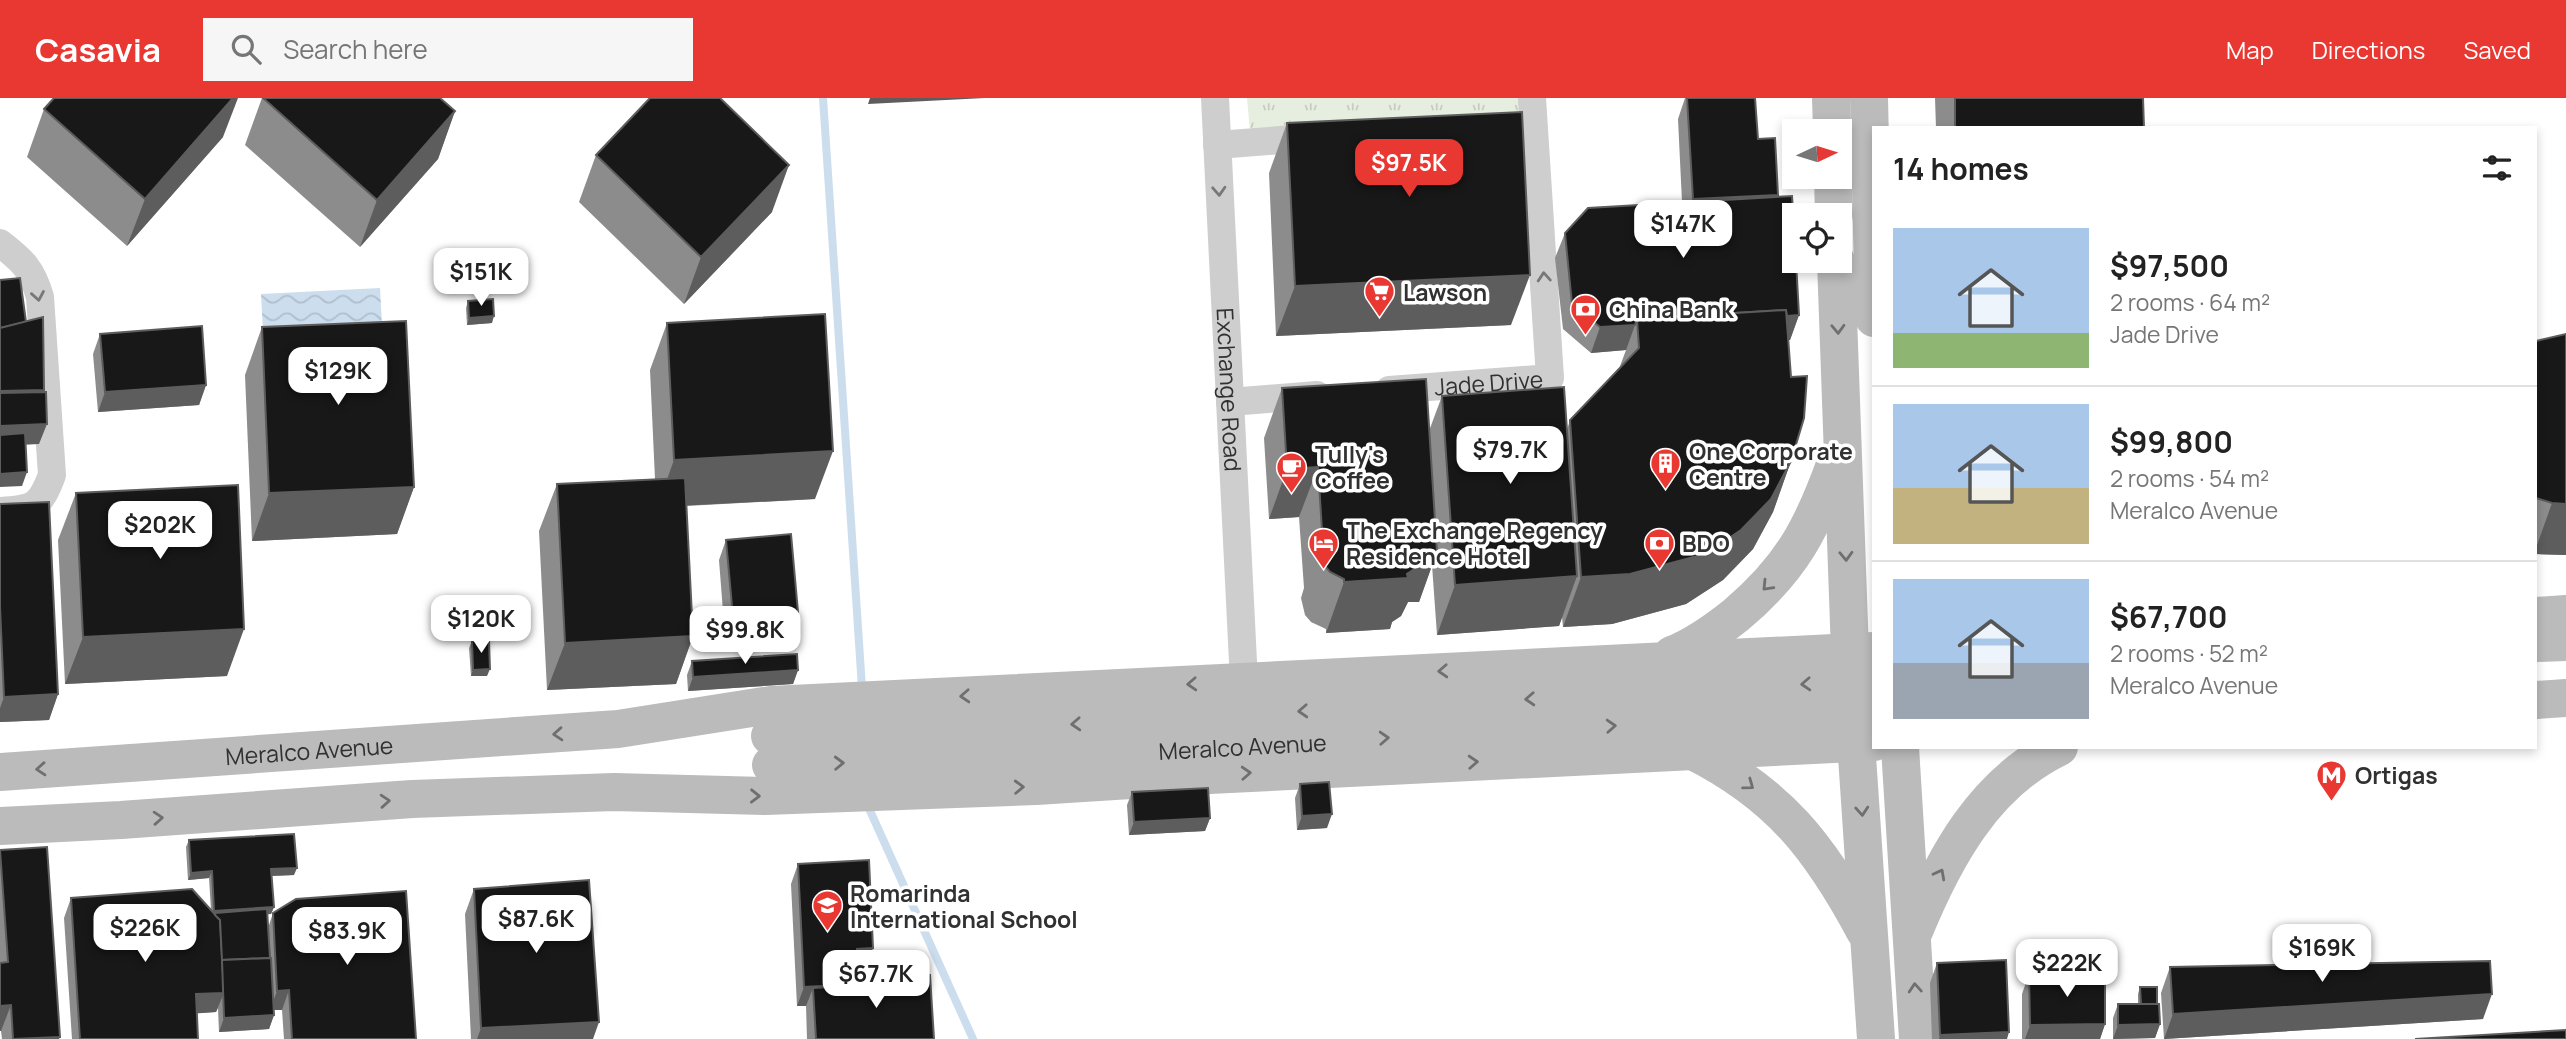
<!DOCTYPE html>
<meta charset="utf-8">
<style>
body{margin:0;font-family:Manrope,sans-serif;background:#f6f6f6;color:#222;height:100vh;display:flex;flex-direction:column;font-size:26px;white-space:nowrap}
*{box-sizing:border-box;margin:0}
p{font-size:23px;color:#767676}
.icon{flex:none;width:38px;height:38px;fill:none;stroke:currentColor;stroke-width:2;stroke-linecap:round;stroke-linejoin:round}
.map{position:relative;flex:1;overflow:hidden}
.drawer{position:absolute;left:1872px;top:28px;width:665px;height:623px;display:flex;flex-direction:column;background:#fff;border-radius:0px;box-shadow:0 4px 10px #0003}
.drawer>*{flex:none}
.needle{width:46px;rotate:86deg}
.tools{position:absolute;left:1782px;top:21px;display:grid;gap:14px}
.tools a{display:grid;place-items:center;width:70px;height:70px;border-radius:0px;background:#fff;box-shadow:0 4px 10px #0003;font-size:35px}
.price{position:absolute;translate:-50% -60px;padding:0 16px;border-radius:14px;background:#fff;color:#222;font-size:23px;line-height:46px;filter:drop-shadow(0 2px 4px #0008)}
.price::after{content:'';position:absolute;left:50%;top:42px;width:21px;height:16px;margin-left:-10px;background:inherit;clip-path:polygon(0 0,100% 0,50% 100%)}
.price.current{background:#e93732;color:#fff}
ul{padding:0;list-style:none}
li{display:flex;align-items:center;gap:21px;height:175px;padding:0 21px}
li+li{border-top:2px solid #e0e0e0}
li span{display:grid;place-items:center;flex:none;width:196px;height:140px;border-radius:0px;color:#555}
li>.icon{margin-inline-start:auto}
span .icon{width:84px;height:84px;fill:#fffc;stroke-width:1}
li b{font-size:30px}
h2{display:flex;justify-content:space-between;align-items:center;height:84px;padding:0 21px;font-size:30px}
header{display:flex;align-items:center;gap:42px;box-sizing:border-box;height:98px;padding:0 35px;background:#e93732;color:#fff}
header strong{font-size:33px}
nav{display:flex;gap:38px;margin-inline-start:auto;font-size:24px}
.search{width:490px;height:63px;background:#f6f6f6;display:flex;align-items:center;gap:18px;box-sizing:border-box;padding:0 24px;border-radius:0px;color:#767676;font-size:26px}
.map>svg:first-child{display:block}
.grass{fill:url(#grass-tufts)}
.water{fill:url(#water-waves)}
.lines{fill:none;stroke-linecap:round;stroke-linejoin:round}
.stream{stroke:#cde;stroke-width:8}
.street{stroke:#cecece;stroke-width:28}
.secondary{stroke:#bbb;stroke-width:38}
.secondary-bridge{stroke:#bbb;stroke-width:38}
.wall{fill:#8c8c8c}
.shaded-wall{fill:#5d5d5d}
.building{fill:#181818;stroke:#5d5d5d;stroke-width:2}
.oneway{stroke:#787878}
.oneway2{stroke:#6f6f6f}
.labels{text-anchor:middle;dominant-baseline:central;stroke-width:7;stroke-linejoin:round;paint-order:stroke}
.poi-label{font-size:23px;font-weight:bold;fill:#313131;stroke:#fff;text-anchor:start}
.street-label{font-size:23px;fill:#313131;stroke:#fff}
</style>
<header>
<strong>Casavia</strong>
<div class="search"><svg class="icon" aria-label="search" viewBox="0 0 24 24"><circle cx="10" cy="10" r="6"/><path d="M15 15l6 6"/></svg>Search here</div>
<nav><a>Map</a><a>Directions</a><a>Saved</a></nav>
</header>
<div class="map">
<svg width="2566" height="941" viewBox="0 0 2566 941">
<defs>
<pattern id="grass-tufts" width="24" height="20" patternUnits="userSpaceOnUse" patternTransform="scale(1.75)"><rect width="24" height="20" fill="#e6eedf"/><path d="M3 7l-1-3M5 7V3M7 7l1-3M15 17l-1-3M17 17v-4M19 17l1-3" fill="none" stroke="#c6cdc0"/></pattern>
<pattern id="water-waves" width="16" height="10" patternUnits="userSpaceOnUse" patternTransform="scale(1.75)"><rect width="16" height="10" fill="#cde"/><path d="M0 5q4-4 8 0t8 0" fill="none" stroke="#b0becd"/></pattern>
</defs>
<rect width="100%" height="100%" fill="#fff"/>
<path class="grass" d="M1247 0H1520L1521 14 1250 34Z"/>
<path class="water" d="M380 190 383 247 264 254 261 196Z"/>
<g class="lines">
<g class="stream">
<path d="M823 0 862 590"/>
<path d="M867 706 973 941"/>
</g>
<g class="street">
<path id="s1" d="M1215 0 1244 584"/>
<path d="M1217 47 1319 39"/>
<path d="M0 145C22 162 32 171 40 199L52 377C40 409 34 411 0 413"/>
<path id="s2" d="M1389 292 1550 280 1532 0"/>
<path d="M1230 304 1317 297"/>
</g>
<g class="secondary">
<path d="M1831 0 1832 33"/>
<path d="M1869 0 1874 220"/>
<path d="M1833 79 1834 117"/>
<path d="M1836 163 1850 554 1876 941"/>
<path d="M2536 518 2566 516"/>
<path d="M2536 545 2566 544"/>
<path d="M1672 557C1695 548 1716 533 1736 517 1792 470 1813 429 1837 361"/>
<path d="M2536 602 2566 600"/>
<path d="M1900 649 1918 941"/>
<path d="M1691 652C1779 696 1820 749 1865 833"/>
<path id="s3" d="M0 674 618 631 771 607 1874 553"/>
<path d="M0 728 121 722 412 701 614 694 765 698 1036 688 1209 677 1874 644"/>
<path d="M1914 833C1944 760 1984 685 2059 649"/>
</g>
<g class="secondary-bridge">
<path d="M770 638 1027 628 1874 582"/>
<path id="s4" d="M771 667 1036 660 1874 613"/>
</g>
</g>
<g class="wall">
<path d="M262 0H440L455 13 438 61 360 149 245 47Z"/>
<path d="M1685 0H1755L1758 41 1778 97 1799 217 1790 242H1788L1791 363 1773 414 1753 451 1723 482 1686 506 1612 526 1563 529 1562 519 1559 528 1437 537 1432 467 1419 504H1408L1401 518 1392 524 1390 531 1326 535V531L1311 524 1305 517 1301 500 1304 490 1299 419 1269 421 1264 340 1282 290 1429 333 1442 298 1567 332 1570 322 1619 271 1626 252 1591 255 1563 231 1555 160 1565 135 1682 104 1678 21Z"/>
<path d="M1935 0H2143L2144 30H1936Z"/>
<path d="M44 11 223 39 127 148 27 59Z"/>
<path d="M1287 25 1511 227 1276 238 1269 75Z"/>
<path d="M596 57 772 114 684 206 579 104Z"/>
<path d="M468 203 492 225 467 227 466 210Z"/>
<path d="M667 225 815 401 686 408 693 538 676 586 547 592 539 433 557 386 655 381 650 272Z"/>
<path d="M262 229 414 389 397 436 252 443 245 277Z"/>
<path d="M100 236 206 287 199 307 98 314 93 256Z"/>
<path d="M2566 236V457L2536 456V243Z"/>
<path d="M76 395 227 578 65 586 58 442Z"/>
<path d="M0 406 58 596 49 622 0 624Z"/>
<path d="M726 442 790 534 725 539 719 462Z"/>
<path d="M472 543 487 578H471L469 550Z"/>
<path d="M692 563 798 572 793 586 688 593 687 577Z"/>
<path d="M1300 686 1327 730 1297 732 1295 700Z"/>
<path d="M1132 694 1210 720 1205 733 1129 737 1127 707Z"/>
<path d="M189 742 294 777 272 778 274 809 271 816H267L268 830 273 815 416 941H284L282 912H274V917L269 931 219 934 218 910 216 914 197 915 198 941H72L64 820 71 800 211 812 209 780 188 782 186 749Z"/>
<path d="M0 752 59 941H2L1 933H0Z"/>
<path d="M798 766 866 870H858V887L881 886 883 880 934 941H807L806 908H797L791 786Z"/>
<path d="M474 791 593 941H471L465 816Z"/>
<path d="M1937 865 2007 941H1932L1930 885Z"/>
<path d="M2170 869 2483 921 2164 941 2161 895Z"/>
<path d="M2029 876 2105 926 2100 941H2022V896Z"/>
<path d="M2140 889 2157 906 2160 926 2155 940 2113 941V920L2118 906H2138V896Z"/>
</g>
<g class="shaded-wall">
<path d="M233 0H238L223 39 127 148 145 101Z"/>
<path d="M870 0H985L868 6Z"/>
<path d="M455 13 438 61 360 149 377 102Z"/>
<path d="M789 67 772 114 684 206 701 159Z"/>
<path d="M1778 97 1769 122 1683 127 1693 101Z"/>
<path d="M1530 177 1511 227 1276 238 1295 188Z"/>
<path d="M1799 217 1790 242 1638 252V227Z"/>
<path d="M494 218 492 225 467 227 469 220Z"/>
<path d="M1635 227 1626 252 1591 255 1600 229Z"/>
<path d="M206 287 199 307 98 314 105 294Z"/>
<path d="M44 292 37 312H0V293Z"/>
<path d="M47 326 39 346 0 348V328Z"/>
<path d="M833 353 815 401 657 409 674 362Z"/>
<path d="M1791 363 1773 414 1753 451 1723 482 1686 506 1612 526 1563 529 1581 479Z"/>
<path d="M1318 369 1299 419 1269 421 1287 371Z"/>
<path d="M27 374 22 388 0 389V376Z"/>
<path d="M414 389 397 436 252 443 269 395Z"/>
<path d="M2552 405 2566 406V457L2536 456V450Z"/>
<path d="M1426 454H1437L1419 504H1408L1401 518 1392 524 1390 531 1326 535 1344 484 1407 476Z"/>
<path d="M1577 478 1559 528 1437 537 1455 487Z"/>
<path d="M798 514 790 534 725 539 733 519Z"/>
<path d="M244 531 227 578 65 586 83 539Z"/>
<path d="M693 538 676 586 547 592 565 545Z"/>
<path d="M490 571 487 578H471L473 572Z"/>
<path d="M798 572 793 586 688 593 693 579Z"/>
<path d="M58 596 49 622 0 624V610L4 599Z"/>
<path d="M1332 716 1327 730 1297 732 1302 718Z"/>
<path d="M1210 720 1205 733 1129 737 1134 724Z"/>
<path d="M297 770 294 777 269 778 271 771Z"/>
<path d="M212 773 209 780 188 782 191 775Z"/>
<path d="M274 809 271 816 212 820 214 813Z"/>
<path d="M873 850 866 870 849 871 857 851Z"/>
<path d="M858 886 851 905 813 890 806 908H797L804 889Z"/>
<path d="M289 892 282 912H270L277 893Z"/>
<path d="M224 895 216 914 189 916 196 896Z"/>
<path d="M2492 896 2483 921 2164 941 2173 916Z"/>
<path d="M11 907 1 933H0V908Z"/>
<path d="M274 917 269 931 219 934 224 920Z"/>
<path d="M599 924 593 941H477L481 930Z"/>
<path d="M2105 926 2100 941H2025L2030 927Z"/>
<path d="M2160 926 2155 940 2113 941 2118 927Z"/>
<path d="M2009 934 2007 941H1939L1940 937Z"/>
<path d="M60 939 59 941H27Z"/>
</g>
<g class="building">
<path d="M54 0H233L145 101 44 11Z"/>
<path d="M263 0H440L455 13 377 102Z"/>
<path d="M650 0H720L789 67 701 159 596 57Z"/>
<path d="M1687 0H1755L1758 41 1775 40 1778 97 1693 101Z"/>
<path d="M1955 0H2143L2144 30H1955Z"/>
<path d="M1522 14 1530 177 1295 188 1287 25Z"/>
<path d="M1792 98 1794 130V163H1796L1799 217 1787 218 1786 212 1637 221 1635 227 1600 229 1572 206 1565 135 1588 110Z"/>
<path d="M20 180 26 224 0 230V182Z"/>
<path d="M493 201 494 218 469 220 468 203Z"/>
<path d="M1786 212 1791 279 1807 278 1804 320 1791 363 1771 401 1741 432 1705 456 1630 476 1581 479 1570 322 1639 250 1637 221Z"/>
<path d="M825 216 833 353 674 362 667 225Z"/>
<path d="M43 219 44 292 0 293V230Z"/>
<path d="M406 223 414 389 269 395 262 229Z"/>
<path d="M202 228 206 287 105 294 100 236Z"/>
<path d="M2566 236V406L2552 405 2536 400V243Z"/>
<path d="M1426 281 1437 454H1426L1419 468 1407 476 1408 480 1344 484V481L1330 474 1324 467 1319 450 1323 449 1318 369 1287 371 1282 290Z"/>
<path d="M1564 289 1577 478 1455 487 1442 298Z"/>
<path d="M46 294 47 326 0 328V295Z"/>
<path d="M25 335 27 374 0 376V337Z"/>
<path d="M685 380 693 538 565 545 557 386Z"/>
<path d="M238 387 244 531 83 539 76 395Z"/>
<path d="M49 404 58 596 4 599 0 509V406Z"/>
<path d="M791 436 798 514 733 519 726 442Z"/>
<path d="M472 543H489L490 571 473 572Z"/>
<path d="M797 556 798 572 693 579 692 563Z"/>
<path d="M1329 684 1332 716 1302 718 1300 686Z"/>
<path d="M1208 690 1210 720 1134 724 1132 694Z"/>
<path d="M294 736 297 770 271 771 274 809 214 813 212 773 191 775 189 742Z"/>
<path d="M47 749 60 939 13 941 11 907 0 908V865L8 864 0 752Z"/>
<path d="M869 762 873 850 857 851 858 886 804 889 798 766Z"/>
<path d="M589 782 599 924 481 930 474 791Z"/>
<path d="M192 791 220 822 224 895 196 896 198 941H80L71 800Z"/>
<path d="M406 793 416 941H292L289 892 277 893 273 815 296 801Z"/>
<path d="M267 811 270 860 222 862 220 822 215 817V815Z"/>
<path d="M271 860 274 917 224 920 222 862Z"/>
<path d="M2006 862 2009 934 1940 937 1937 865Z"/>
<path d="M2490 863 2492 896 2173 916 2170 869Z"/>
<path d="M2105 875V926L2030 927 2029 876Z"/>
<path d="M930 877 934 941H816L813 890 884 886 883 880Z"/>
<path d="M2140 889H2157V906H2141Z"/>
<path d="M2118 906H2159L2160 926 2118 927Z"/>
<path d="M2566 932V941H2415Z"/>
</g>
<defs><path id="oneway-chevron" d="M-2-3.5L2.5 0L-2 3.5" fill="none" stroke-width="1.6" stroke-linecap="round" stroke-linejoin="round" transform="scale(1.75)"/></defs>
<g class="oneway">
<use href="#oneway-chevron" transform="translate(1219 93) rotate(87)"/>
<use href="#oneway-chevron" transform="translate(1544 179) rotate(-94)"/>
<use href="#oneway-chevron" transform="translate(38 198) rotate(80)"/>
</g>
<g class="oneway2">
<use href="#oneway-chevron" transform="translate(1838 231) rotate(88)"/>
<use href="#oneway-chevron" transform="translate(1846 458) rotate(88)"/>
<use href="#oneway-chevron" transform="translate(1767 488) rotate(134)"/>
<use href="#oneway-chevron" transform="translate(1443 573) rotate(177)"/>
<use href="#oneway-chevron" transform="translate(1192 586) rotate(177)"/>
<use href="#oneway-chevron" transform="translate(1806 586) rotate(177)"/>
<use href="#oneway-chevron" transform="translate(965 598) rotate(177)"/>
<use href="#oneway-chevron" transform="translate(1530 601) rotate(177)"/>
<use href="#oneway-chevron" transform="translate(1303 613) rotate(177)"/>
<use href="#oneway-chevron" transform="translate(1076 626) rotate(177)"/>
<use href="#oneway-chevron" transform="translate(1611 628) rotate(-3)"/>
<use href="#oneway-chevron" transform="translate(558 636) rotate(176)"/>
<use href="#oneway-chevron" transform="translate(1384 640) rotate(-3)"/>
<use href="#oneway-chevron" transform="translate(1473 664) rotate(-3)"/>
<use href="#oneway-chevron" transform="translate(839 665) rotate(-2)"/>
<use href="#oneway-chevron" transform="translate(41 671) rotate(176)"/>
<use href="#oneway-chevron" transform="translate(1246 675) rotate(-3)"/>
<use href="#oneway-chevron" transform="translate(1749 687) rotate(36)"/>
<use href="#oneway-chevron" transform="translate(1019 689) rotate(-2)"/>
<use href="#oneway-chevron" transform="translate(755 698) rotate(1)"/>
<use href="#oneway-chevron" transform="translate(385 703) rotate(-4)"/>
<use href="#oneway-chevron" transform="translate(1862 713) rotate(86)"/>
<use href="#oneway-chevron" transform="translate(158 720) rotate(-4)"/>
<use href="#oneway-chevron" transform="translate(1940 776) rotate(-62)"/>
<use href="#oneway-chevron" transform="translate(1915 890) rotate(-94)"/>
</g>
<defs>
<symbol id="supermarket-pin" viewBox="-11 -11 22 30"><path d="M0 17L-7.5 6A9.5 9.5 0 1 1 7.5 6Z" fill="#e93732" stroke="#fff"/><path d="M-6-5.5h2.5l.6 2H6L4.5 2H-2.5L-4.4-4H-6ZM-1.5 3.2a1.3 1.3 0 1 0 .1 0ZM3 3.2a1.3 1.3 0 1 0 .1 0Z" fill="#fff"/></symbol>
<symbol id="bank-pin" viewBox="-11 -11 22 30"><path d="M0 17L-7.5 6A9.5 9.5 0 1 1 7.5 6Z" fill="#e93732" stroke="#fff"/><path d="M-6-4H6V4H-6ZM0-2.3a2.3 2.3 0 1 0 0 4.6a2.3 2.3 0 1 0 0-4.6Z" fill="#fff"/></symbol>
<symbol id="building-pin" viewBox="-11 -11 22 30"><path d="M0 17L-7.5 6A9.5 9.5 0 1 1 7.5 6Z" fill="#e93732" stroke="#fff"/><path d="M-4-6H4V6H1V3H-1V6H-4ZM-2.5-4.3h1.7v1.8h-1.7ZM.8-4.3h1.7v1.8H.8ZM-2.5-1h1.7V.8h-1.7ZM.8-1h1.7V.8H.8Z" fill="#fff"/></symbol>
<symbol id="cafe-pin" viewBox="-11 -11 22 30"><path d="M0 17L-7.5 6A9.5 9.5 0 1 1 7.5 6Z" fill="#e93732" stroke="#fff"/><path d="M-5.5-4.5H6V0H3Q3 3.5 0 3.5H-2.5Q-5.5 3.5-5.5 0ZM3-3.2v2h1.7v-2ZM-6 4.5H4V6H-6Z" fill="#fff"/></symbol>
<symbol id="hotel-pin" viewBox="-11 -11 22 30"><path d="M0 17L-7.5 6A9.5 9.5 0 1 1 7.5 6Z" fill="#e93732" stroke="#fff"/><path d="M-6-4.5h1.5V1H6V5H4.5V3h-9V5H-6ZM-4 0a1.8 1.8 0 1 1 3.6 0ZM.5 0V-2.5h3Q6-2.5 6 0Z" fill="#fff"/></symbol>
<symbol id="metro-pin" viewBox="-11 -11 22 30"><path d="M0 17L-7.5 6A9.5 9.5 0 1 1 7.5 6Z" fill="#e93732" stroke="#fff"/><path d="M-5.5 5V-5H-3L0 0L3-5H5.5V5H3V-.5L0 4L-3-.5V5Z" fill="#fff"/></symbol>
<symbol id="school-pin" viewBox="-11 -11 22 30"><path d="M0 17L-7.5 6A9.5 9.5 0 1 1 7.5 6Z" fill="#e93732" stroke="#fff"/><path d="M0-5L7-2L0 1L-7-2ZM-4 1L0 2.5L4 1V4Q0 6-4 4Z" fill="#fff"/></symbol>
</defs>
<g fill-rule="evenodd">
<use href="#supermarket-pin" x="1362" y="176" width="35" height="47"/>
<use href="#bank-pin" x="1568" y="194" width="35" height="47"/>
<use href="#building-pin" x="1648" y="348" width="35" height="47"/>
<use href="#cafe-pin" x="1274" y="352" width="35" height="47"/>
<use href="#hotel-pin" x="1306" y="428" width="35" height="47"/>
<use href="#bank-pin" x="1642" y="428" width="35" height="47"/>
<use href="#metro-pin" x="2314" y="660" width="35" height="47"/>
<use href="#school-pin" x="810" y="790" width="35" height="47"/>
</g>
<g class="labels">
<g class="poi-label">
<text x="1403" y="194">Lawson</text>
<text x="1609" y="211">China Bank</text>
<text x="1689" y="353">One Corporate<tspan x="1689" dy="26">Centre</tspan></text>
<text x="1315" y="356">Tully's<tspan x="1315" dy="26">Coffee</tspan></text>
<text x="1346" y="432">The Exchange Regency<tspan x="1346" dy="26">Residence Hotel</tspan></text>
<text x="1682" y="445">BDO</text>
<text x="2355" y="677">Ortigas</text>
<text x="850" y="795">Romarinda<tspan x="850" dy="26">International School</tspan></text>
</g>
<g class="street-label">
<text stroke="none"><textPath href="#s2" startOffset="100">Jade Drive</textPath></text>
<text stroke="none"><textPath href="#s1" startOffset="292">Exchange Road</textPath></text>
<text stroke="none"><textPath href="#s4" startOffset="472">Meralco Avenue</textPath></text>
<text stroke="none"><textPath href="#s3" startOffset="310">Meralco Avenue</textPath></text>
</g>
</g>
</svg>
<div class="tools">
<a><svg class="needle" viewBox="-14 -14 28 28"><path d="M0-13l5 13h-10z" fill="#e53935"/><path d="M0 13l5-13h-10z" fill="#767676"/></svg></a>
<a><svg class="icon" aria-label="locate" viewBox="0 0 24 24"><circle cx="12" cy="12" r="6"/><path d="M12 2v4M12 18v4M2 12h4M18 12h4"/></svg></a>
</div>
<b class="price current" style="left:1409px;top:101px">$97.5K</b>
<b class="price" style="left:1683px;top:162px">$147K</b>
<b class="price" style="left:481px;top:210px">$151K</b>
<b class="price" style="left:338px;top:309px">$129K</b>
<b class="price" style="left:1510px;top:388px">$79.7K</b>
<b class="price" style="left:160px;top:463px">$202K</b>
<b class="price" style="left:481px;top:557px">$120K</b>
<b class="price" style="left:745px;top:568px">$99.8K</b>
<b class="price" style="left:536px;top:857px">$87.6K</b>
<b class="price" style="left:145px;top:866px">$226K</b>
<b class="price" style="left:347px;top:869px">$83.9K</b>
<b class="price" style="left:2322px;top:886px">$169K</b>
<b class="price" style="left:2067px;top:901px">$222K</b>
<b class="price" style="left:876px;top:912px">$67.7K</b>
<section class="drawer">
<h2>14 homes<svg class="icon" aria-label="filters" viewBox="0 0 24 24"><path d="M4 7h16M4 17h16"/><circle cx="9" cy="7" r="2"/><circle cx="15" cy="17" r="2"/></svg></h2>
<ul>
<li><span style="background:linear-gradient(#a9c7e8 75%,#8fb573 0)"><svg class="icon" aria-label="home" viewBox="0 0 24 24"><path d="M3 11l9-7 9 7M6 9v11h12V9"/></svg></span><div><b>$97,500</b><p>2 rooms · 64 m²</p><p>Jade Drive</p></div></li>
<li><span style="background:linear-gradient(#a9c7e8 60%,#c2b280 0)"><svg class="icon" aria-label="home" viewBox="0 0 24 24"><path d="M3 11l9-7 9 7M6 9v11h12V9"/></svg></span><div><b>$99,800</b><p>2 rooms · 54 m²</p><p>Meralco Avenue</p></div></li>
<li><span style="background:linear-gradient(#a9c7e8 60%,#9aa5b1 0)"><svg class="icon" aria-label="home" viewBox="0 0 24 24"><path d="M3 11l9-7 9 7M6 9v11h12V9"/></svg></span><div><b>$67,700</b><p>2 rooms · 52 m²</p><p>Meralco Avenue</p></div></li>
</ul>
</section>
</div>
